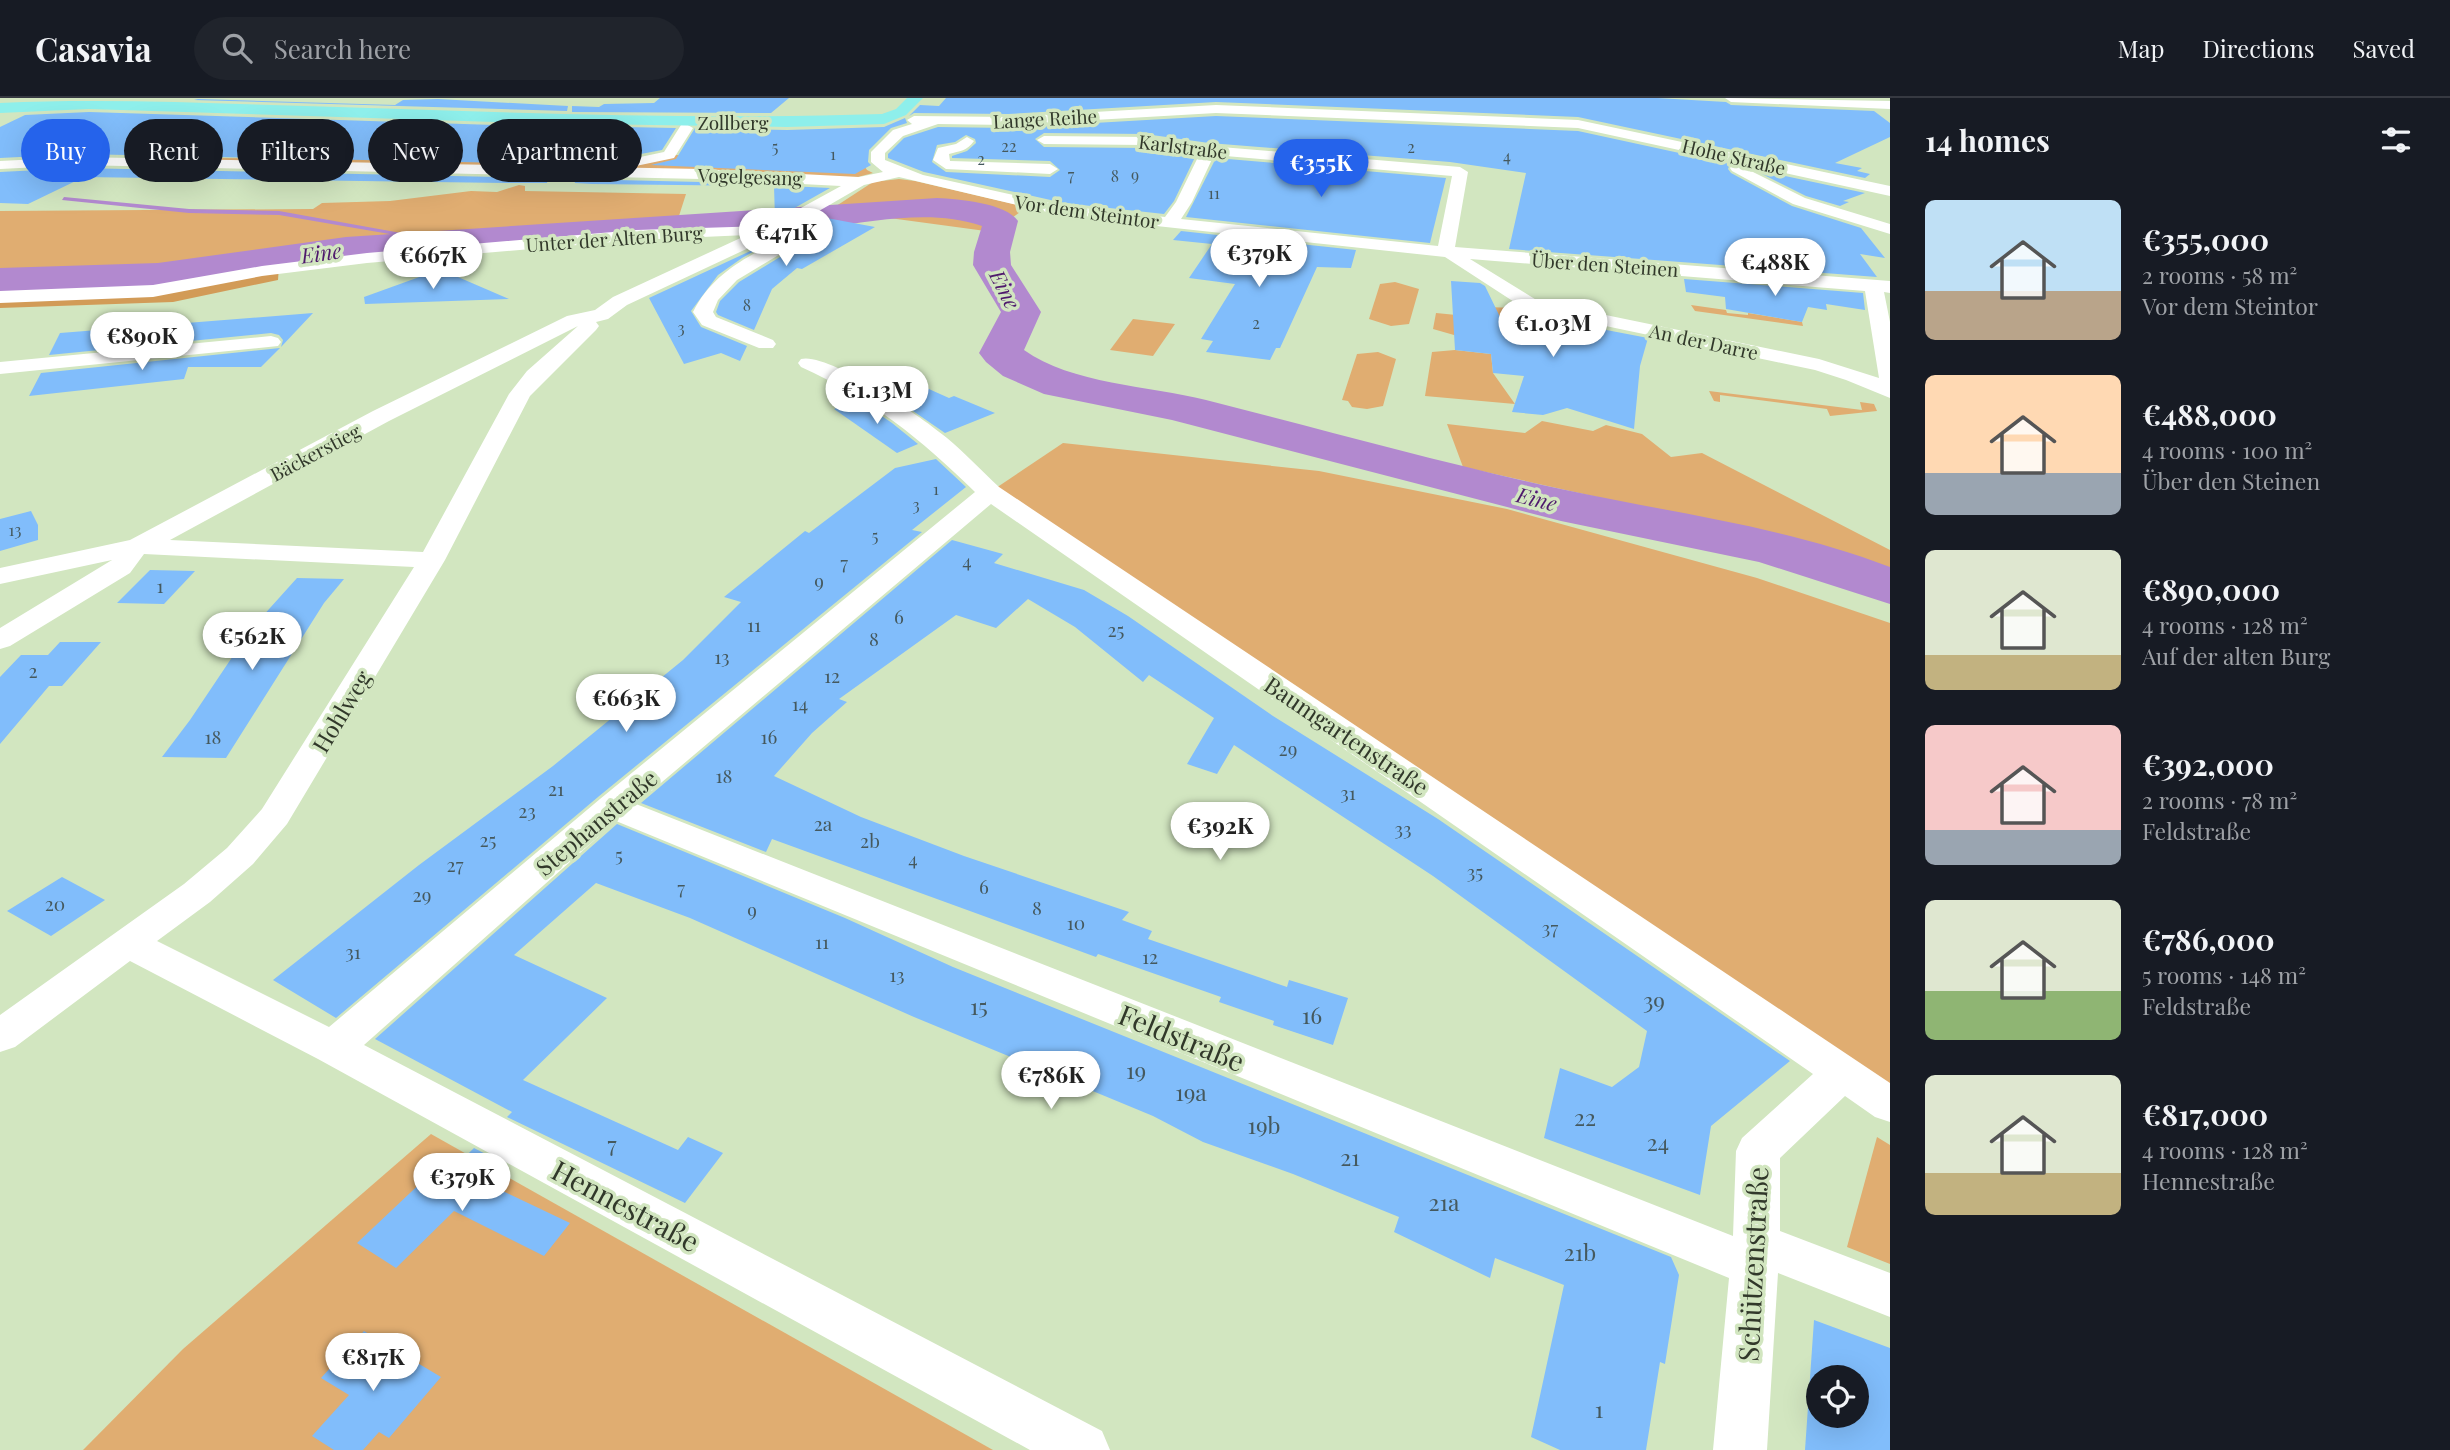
<!DOCTYPE html>
<meta charset="utf-8">
<style>
body{margin:0;font-family:"Playfair Display",serif;background:#20242c;color:#f1f3f6;height:100vh;display:flex;flex-direction:column;font-size:26px;white-space:nowrap}
*{box-sizing:border-box;margin:0}
p{font-size:23px;color:#9ea1a6}
.icon{flex:none;width:38px;height:38px;fill:none;stroke:currentColor;stroke-width:2;stroke-linecap:round;stroke-linejoin:round}
.map{position:relative;flex:1;overflow:hidden}
.panel{display:flex;flex-direction:column;background:#171b24;width:560px}
.panel>*{flex:none}
.banner{position:absolute;left:21px;top:21px;width:665px;height:63px;display:flex;gap:14px}
.controls{position:absolute;left:1806px;top:1267px;display:grid;gap:14px}
.controls a{display:grid;place-items:center;width:63px;height:63px;border-radius:50%;background:#171b24;box-shadow:0 7px 28px #0002;font-size:35px}
.price{position:absolute;translate:-50% -60px;padding:0 16px;border-radius:24px;background:#fff;color:#222;font-size:23px;line-height:46px;filter:drop-shadow(0 2px 4px #0008)}
.price::after{content:'';position:absolute;left:50%;top:42px;width:21px;height:16px;margin-left:-10px;background:inherit;clip-path:polygon(0 0,100% 0,50% 100%)}
.price.on{background:#2563eb;color:#fff}
ul{padding:0;list-style:none}
li{display:flex;align-items:center;gap:21px;height:175px;padding:0 35px}
li span{display:grid;place-items:center;flex:none;width:196px;height:140px;border-radius:10px;color:#555}
li>.icon{margin-inline-start:auto}
span .icon{width:84px;height:84px;fill:#fffc;stroke-width:1}
li b{font-size:30px}
h2{display:flex;justify-content:space-between;align-items:center;height:84px;padding:0 35px;font-size:30px}
.tag{padding:0 24px;border-radius:32px;background:#171b24;box-shadow:0 7px 28px #0002;font-size:24px;line-height:63px}
.tag.on{background:#2563eb;color:#fff}
header{display:flex;align-items:center;gap:42px;box-sizing:border-box;height:98px;padding:0 35px;background:#171b24;border-bottom:2px solid #363941}
header strong{font-size:33px}
nav{display:flex;gap:38px;margin-inline-start:auto;font-size:24px}
.search{width:490px;height:63px;background:#20242c;display:flex;align-items:center;gap:18px;box-sizing:border-box;padding:0 24px;border-radius:38px;color:#9ea1a6;font-size:26px}
main{display:flex;flex:1;min-height:0}
.map>svg:first-child{display:block}
.green{fill:#e0ad71}
.forest{fill:#d29b57}
.lines{fill:none;stroke-linecap:round;stroke-linejoin:round}
.stream{fill:#b289cf;fill-rule:evenodd}
.river{fill:#b289cf;fill-rule:evenodd}
.building{fill:#81bdfb;fill-rule:evenodd}
.street{fill:#fff;fill-rule:evenodd}
.primary{fill:#8eefeb;fill-rule:evenodd}
.labels{text-anchor:middle;dominant-baseline:central;stroke-width:7;stroke-linejoin:round;paint-order:stroke}
.far-number-label{font-size:16px;fill:#45595e}
.far-street-label{font-size:19px;fill:#31382a;stroke:#d2e6c0}
.number-label{font-size:19px;fill:#45595e}
.far-water-label{font-size:21px;font-style:italic;fill:#4e196c;stroke:#d2e6c0}
.street-label{font-size:23px;fill:#31382a;stroke:#d2e6c0}
.near-number-label{font-size:23px;fill:#45595e}
.near-street-label{font-size:28px;fill:#31382a;stroke:#d2e6c0}
</style>
<header>
<strong>Casavia</strong>
<div class="search"><svg class="icon" aria-label="search" viewBox="0 0 24 24"><circle cx="10" cy="10" r="6"/><path d="M15 15l6 6"/></svg>Search here</div>
<nav><a>Map</a><a>Directions</a><a>Saved</a></nav>
</header>
<main>
<div class="map">
<svg width="1890" height="1352" viewBox="0 0 1890 1352">
<rect width="100%" height="100%" fill="#d2e6c0"/>
<g class="green">
<path d="M674 57 860 62 867 72 873 75 854 80 194 64 200 60 654 62Z"/>
<path d="M899 81 915 83 1027 109 993 134 830 112 873 84Z"/>
<path d="M519 87 525 88V93L686 96 678 121 326 149 159 168 0 173V113L313 111 322 105 390 103 471 93 497 94Z"/>
<path d="M1395 184 1419 191 1409 226 1391 228 1369 221 1380 186Z"/>
<path d="M1691 207 1726 212 1727 215 1748 217V215L1802 224 1803 228 1695 213Z"/>
<path d="M1485 209 1518 210 1525 213 1521 215 1520 223 1488 220 1454 237 1433 231 1436 215 1487 220Z"/>
<path d="M1133 221 1175 226 1153 258 1110 252Z"/>
<path d="M1455 252 1491 256 1493 275 1515 306 1425 298 1432 254Z"/>
<path d="M1378 254 1396 261 1383 308 1367 311 1352 309 1348 303 1342 302 1357 256Z"/>
<path d="M1709 293 1862 312 1860 304 1874 306 1877 313 1830 318 1827 311 1720 297V304L1714 303Z"/>
<path d="M1542 323 1593 333 1606 327 1642 336 1671 359 1702 355 1890 452V477L1879 483 1597 399 1463 369 1447 326 1525 335Z"/>
<path d="M1063 345 1319 373 1507 411 1757 480 1890 525V1007L990 394Z"/>
<path d="M431 1036 993 1352H83L183 1251Z"/>
<path d="M1877 1039 1890 1047V1166L1847 1149Z"/>
</g>
<path class="forest" d="M793 114 770 126 630 134 279 168 278 182 173 204 0 210V173L159 168 326 149Z"/>
<g class="lines">
<path class="stream" d="M64 99 189 111 279 113 451 144 448 146 279 117 189 115 62 102Z"/>
<path class="river" d="M937 100C959 101 1006 105 1018 123L1010 154 1011 167 1041 214 1024 252C1071 286 1150 288 1206 302 1324 332 1442 365 1561 391 1671 415 1784 428 1890 469V506L1759 464 1561 423 1172 322 1044 296 1003 278 986 264 979 255 1001 214 973 167 974 154 982 128C933 111 877 123 827 129L346 161 158 189 0 194V170L158 165 346 139Z"/>
</g>
<g class="building">
<path d="M660 0H789L771 15 572 14V8L599 9 604 6 654 5Z"/>
<path d="M946 0H1657L1726 4 1731 7 1874 13 1890 25V39L1835 65 1862 70 1857 73 1870 76 1865 80 1578 19 1216 4 1008 16 914 15 909 18 920 7 939 8Z"/>
<path d="M198 1 395 7 403 2 438 1 568 8 567 13 194 2Z"/>
<path d="M89 14 526 28H563L552 66 79 56 0 60V29L25 17Z"/>
<path d="M1216 18 1578 33 1730 66 1728 71 1731 75 1792 108 1861 130 1885 160 1860 156 1877 179 1509 151 1526 75 1450 64 1209 45 1145 36 1044 35 1035 41 1044 49 1145 50 1196 57 1174 103 1164 116 1064 105 924 74 888 60V56L904 40 938 29 1008 30ZM966 37 975 41 976 45 967 53 952 58V60L1050 63 1060 72 1050 79 946 74 932 64 937 47 955 44Z"/>
<path d="M905 20 907 25 891 30 869 52 868 64 871 67 855 76 651 67 676 61 695 30 787 32 884 29Z"/>
<path d="M572 28 676 30 662 52 625 59 622 67 574 66Z"/>
<path d="M1216 60 1446 80 1430 145 1186 119Z"/>
<path d="M79 70 548 80 547 85H505L84 79 28 106 0 105V74Z"/>
<path d="M1752 71 1865 95 1843 103 1849 104 1840 108 1806 98Z"/>
<path d="M574 81 701 84 830 90 775 121 774 88 592 86 575 85Z"/>
<path d="M816 118 875 129 802 171 797 170 772 191 754 232 718 217 716 214 720 203 739 184 808 142 806 134 793 131Z"/>
<path d="M1181 133 1356 152 1351 170 1317 169 1280 250H1276L1270 262 1206 254 1213 243 1201 241 1235 186 1189 180 1212 146 1173 142Z"/>
<path d="M774 142 742 160 718 177 691 213 701 229 747 248 740 263 721 255 684 266 649 200Z"/>
<path d="M436 173H444L509 201 365 206 364 199Z"/>
<path d="M1684 181 1863 195 1865 212 1826 206 1827 212 1808 209 1802 224 1726 211 1725 199 1686 194Z"/>
<path d="M1451 183 1480 185 1485 188 1501 221 1596 230 1648 240 1640 268 1634 331 1567 310 1543 317 1512 314 1524 278 1493 275 1491 256 1455 252Z"/>
<path d="M313 215 281 249 283 242 279 237 271 235 49 257 60 235Z"/>
<path d="M280 250 261 269H188L184 281 29 298 41 275Z"/>
<path d="M911 283 949 300 954 298 995 315 945 335 884 293Z"/>
<path d="M858 302 892 325 918 346 897 355 834 311Z"/>
<path d="M936 361 966 389 912 432 922 434 598 699 336 920 273 882 419 767 553 668 683 562 741 504 724 499 805 433 809 435 895 370Z"/>
<path d="M31 413 38 427V442L0 453V421Z"/>
<path d="M952 442 1003 456 994 465 1084 492 1128 518 1273 618 1438 721 1790 963 1711 1028 1700 1097 1544 1040 1560 970 1612 989 1639 969 1647 933 1433 778 1234 647 1217 676 1187 666 1214 620 1149 577 1143 584 1075 529 1028 501 996 530 956 517 839 601 847 604 812 635 774 678 861 719 964 758 1129 814 1122 822 1152 833 1148 841 1287 889 1289 882 1348 900 1333 947 1273 927 1274 923 1219 904 1221 899 1098 856 1096 859 772 741 766 754 641 705Z"/>
<path d="M150 472 195 473 164 506 117 505Z"/>
<path d="M297 480 344 481 324 505 226 660 162 659 190 622 251 531Z"/>
<path d="M60 544H101L62 588H49L0 646V579L21 557H48Z"/>
<path d="M617 726 845 820 953 869 1671 1159 1679 1177 1665 1266 1660 1264 1646 1352H1560L1531 1339 1564 1187 1495 1160 1490 1180 1394 1134 1399 1119 1293 1076 1203 1044 1153 1018 914 919 690 820 596 785 514 857 607 900 523 982 678 1052 688 1039 723 1055 685 1105 507 1019 512 1014 375 941Z"/>
<path d="M62 779 105 802 51 838 7 813Z"/>
<path d="M474 1050 503 1065 484 1084 570 1125 544 1158 454 1113 396 1170 357 1145 428 1078 439 1084Z"/>
<path d="M1814 1222 1890 1250V1352H1805ZM1818 1279H1857V1318H1818Z"/>
<path d="M364 1233 441 1279 389 1340 379 1334 363 1352H334L312 1338 349 1297 321 1280Z"/>
</g>
<g class="lines">
<g class="street">
<path d="M1725 0 1890 3V11L1731 4Z"/>
<path d="M1216 7 1578 22 1890 88V98L1578 30 1216 15 1008 27 938 26 903 38 885 55V62L923 77 1064 108 1165 119 1176 104 1200 55 1145 47 1044 46 1037 42 1044 38 1145 39 1209 48 1460 69 1468 74 1455 149 1890 183V195L1884 194 1890 224V300L1846 282 1815 272 1525 211 1445 159 1064 118 899 79 864 87 786 132 804 136 807 140 737 182 718 202 713 214 716 219 773 242 776 246 773 250H759L702 227 693 214C712 176 746 159 782 141L772 139 627 207 608 221 596 224 599 228 596 232 530 298 445 462 287 726 253 766 210 804 157 843 329 929 600 701 975 394C920 340 871 301 801 269L798 265 801 261C829 254 923 320 947 340 965 355 982 373 999 389L1890 985V1024L1875 1019 1845 998 1780 1060V1133L1890 1175V1219L1778 1175 1767 1352H1713L1729 1180 616 723 364 947 1102 1333 1110 1352H1030L318 961 130 863 15 949 0 954V917L184 786 227 750 262 711 414 469 144 456 130 475 10 548 0 551V530L112 462 0 486V470L130 442 373 313 567 218 595 212 613 199 747 137 636 142 367 165 262 178 153 199 0 205V193L153 187 262 168 367 155 636 132 768 128 841 88 701 81 79 67 0 71V63L79 59 701 71 859 79 883 74 871 64V54L893 32 912 26 907 22 914 18 1008 19ZM1214 57 1452 78 1438 148 1181 121 1192 104ZM1470 161 1865 193 1879 280 1819 261 1538 203ZM578 228 527 273 509 296 423 454 170 442 389 323ZM991 406 1813 976 1742 1040 1736 1053 1733 1138 636 706Z"/>
<path d="M686 26 693 30 674 60 631 69 624 65 626 62 664 54 681 27Z"/>
<path d="M967 39 974 43C967 53 960 53 949 56L950 63 1050 66 1058 71 1050 76 946 71 933 62 938 50 956 46Z"/>
<path d="M1737 66 1805 100 1890 126V136L1793 106 1732 73 1730 70 1732 67Z"/>
<path d="M271 238 278 240 281 244 278 248 0 276V264Z"/>
</g>
<path class="primary" d="M907 0H923L906 17 884 26 787 29 526 25 89 11 0 15V5C113 0 225 6 338 9 519 15 700 22 882 16L896 11Z"/>
</g>
<g class="labels">
<g class="far-number-label">
<text x="1009" y="47">22</text>
<text x="775" y="48">5</text>
<text x="1411" y="48">2</text>
<text x="833" y="55">1</text>
<text x="1507" y="57">4</text>
<text x="981" y="60">2</text>
<text x="1071" y="76">7</text>
<text x="1135" y="76">9</text>
<text x="1115" y="77">8</text>
<text x="1214" y="94">11</text>
<text x="747" y="206">8</text>
<text x="1256" y="224">2</text>
<text x="681" y="229">3</text>
<text x="936" y="390">1</text>
<text x="916" y="406">3</text>
<text x="15" y="431">13</text>
<text x="875" y="437">5</text>
</g>
<g class="far-street-label">
<text transform="translate(1045 20) rotate(-3)">Lange Reihe</text>
<text x="733" y="24">Zollberg</text>
<text transform="translate(1183 48) rotate(7)">Karlstraße</text>
<text transform="translate(1734 58) rotate(13)">Hohe Straße</text>
<text transform="translate(750 78) rotate(2)">Vogelgesang</text>
<text transform="translate(1087 113) rotate(8)">Vor dem Steintor</text>
<text transform="translate(614 140) rotate(-4)">Unter der Alten Burg</text>
<text transform="translate(1605 166) rotate(4)">Über den Steinen</text>
<text transform="translate(1704 243) rotate(12)">An der Darre</text>
<text transform="translate(315 354) rotate(-28)">Bäckerstieg</text>
</g>
<g class="number-label">
<text x="967" y="462">4</text>
<text x="844" y="464">7</text>
<text x="819" y="482">9</text>
<text x="160" y="487">1</text>
<text x="899" y="518">6</text>
<text x="754" y="526">11</text>
<text x="1116" y="531">25</text>
<text x="874" y="540">8</text>
<text x="722" y="558">13</text>
<text x="33" y="572">2</text>
<text x="832" y="577">12</text>
<text x="800" y="605">14</text>
<text x="213" y="638">18</text>
<text x="769" y="638">16</text>
<text x="1288" y="650">29</text>
<text x="724" y="677">18</text>
<text x="556" y="690">21</text>
<text x="1348" y="694">31</text>
<text x="527" y="712">23</text>
<text x="823" y="725">2a</text>
<text x="1403" y="730">33</text>
<text x="488" y="741">25</text>
<text x="870" y="742">2b</text>
<text x="619" y="756">5</text>
<text x="913" y="760">4</text>
<text x="455" y="766">27</text>
<text x="1475" y="773">35</text>
<text x="984" y="788">6</text>
<text x="681" y="789">7</text>
<text x="422" y="796">29</text>
<text x="55" y="805">20</text>
<text x="1037" y="809">8</text>
<text x="752" y="811">9</text>
<text x="1076" y="824">10</text>
<text x="1550" y="829">37</text>
<text x="822" y="843">11</text>
<text x="353" y="853">31</text>
<text x="1150" y="858">12</text>
<text x="897" y="876">13</text>
</g>
<g class="far-water-label">
<text transform="translate(321 154) rotate(-8)">Eine</text>
<text transform="translate(1006 191) rotate(63)">Eine</text>
<text transform="translate(1537 400) rotate(14)">Eine</text>
</g>
<g class="street-label">
<text transform="translate(341 613) rotate(-59)">Hohlweg</text>
<text transform="translate(1347 637) rotate(34)">Baumgartenstraße</text>
<text transform="translate(596 724) rotate(-40)">Stephanstraße</text>
</g>
<g class="near-number-label">
<text x="1654" y="901">39</text>
<text x="979" y="907">15</text>
<text x="1312" y="916">16</text>
<text x="1136" y="971">19</text>
<text x="1191" y="993">19a</text>
<text x="1585" y="1018">22</text>
<text x="1264" y="1026">19b</text>
<text x="1658" y="1043">24</text>
<text x="612" y="1045">7</text>
<text x="1350" y="1058">21</text>
<text x="1444" y="1103">21a</text>
<text x="1580" y="1153">21b</text>
<text x="1599" y="1310">1</text>
</g>
<g class="near-street-label">
<text transform="translate(1182 939) rotate(22)">Feldstraße</text>
<text transform="translate(626 1107) rotate(28)">Hennestraße</text>
<text transform="translate(1752 1166) rotate(-87)">Schützenstraße</text>
</g>
</g>
</svg>
<div class="controls">
<a><svg class="icon" aria-label="locate" viewBox="0 0 24 24"><circle cx="12" cy="12" r="6"/><path d="M12 2v4M12 18v4M2 12h4M18 12h4"/></svg></a>
</div>
<b class="price on" style="left:1321px;top:101px">€355K</b>
<b class="price" style="left:786px;top:170px">€471K</b>
<b class="price" style="left:1259px;top:191px">€379K</b>
<b class="price" style="left:433px;top:193px">€667K</b>
<b class="price" style="left:1775px;top:200px">€488K</b>
<b class="price" style="left:1553px;top:261px">€1.03M</b>
<b class="price" style="left:142px;top:274px">€890K</b>
<b class="price" style="left:877px;top:328px">€1.13M</b>
<b class="price" style="left:252px;top:574px">€562K</b>
<b class="price" style="left:626px;top:636px">€663K</b>
<b class="price" style="left:1220px;top:764px">€392K</b>
<b class="price" style="left:1051px;top:1013px">€786K</b>
<b class="price" style="left:462px;top:1115px">€379K</b>
<b class="price" style="left:373px;top:1295px">€817K</b>
<div class="banner">
<a class="tag on">Buy</a>
<a class="tag">Rent</a>
<a class="tag">Filters</a>
<a class="tag">New</a>
<a class="tag">Apartment</a>
</div>
</div>
<section class="panel">
<h2>14 homes<svg class="icon" aria-label="filters" viewBox="0 0 24 24"><path d="M4 7h16M4 17h16"/><circle cx="9" cy="7" r="2"/><circle cx="15" cy="17" r="2"/></svg></h2>
<ul>
<li><span style="background:linear-gradient(#bfe0f5 65%,#b9a48a 0)"><svg class="icon" aria-label="home" viewBox="0 0 24 24"><path d="M3 11l9-7 9 7M6 9v11h12V9"/></svg></span><div><b>€355,000</b><p>2 rooms · 58 m²</p><p>Vor dem Steintor</p></div></li>
<li><span style="background:linear-gradient(#ffd9b3 70%,#9aa5b1 0)"><svg class="icon" aria-label="home" viewBox="0 0 24 24"><path d="M3 11l9-7 9 7M6 9v11h12V9"/></svg></span><div><b>€488,000</b><p>4 rooms · 100 m²</p><p>Über den Steinen</p></div></li>
<li><span style="background:linear-gradient(#dfe7d0 75%,#c2b280 0)"><svg class="icon" aria-label="home" viewBox="0 0 24 24"><path d="M3 11l9-7 9 7M6 9v11h12V9"/></svg></span><div><b>€890,000</b><p>4 rooms · 128 m²</p><p>Auf der alten Burg</p></div></li>
<li><span style="background:linear-gradient(#f6c9c9 75%,#9aa5b1 0)"><svg class="icon" aria-label="home" viewBox="0 0 24 24"><path d="M3 11l9-7 9 7M6 9v11h12V9"/></svg></span><div><b>€392,000</b><p>2 rooms · 78 m²</p><p>Feldstraße</p></div></li>
<li><span style="background:linear-gradient(#dfe7d0 65%,#8fb573 0)"><svg class="icon" aria-label="home" viewBox="0 0 24 24"><path d="M3 11l9-7 9 7M6 9v11h12V9"/></svg></span><div><b>€786,000</b><p>5 rooms · 148 m²</p><p>Feldstraße</p></div></li>
<li><span style="background:linear-gradient(#dfe7d0 70%,#c2b280 0)"><svg class="icon" aria-label="home" viewBox="0 0 24 24"><path d="M3 11l9-7 9 7M6 9v11h12V9"/></svg></span><div><b>€817,000</b><p>4 rooms · 128 m²</p><p>Hennestraße</p></div></li>
</ul>
</section>
</main>
